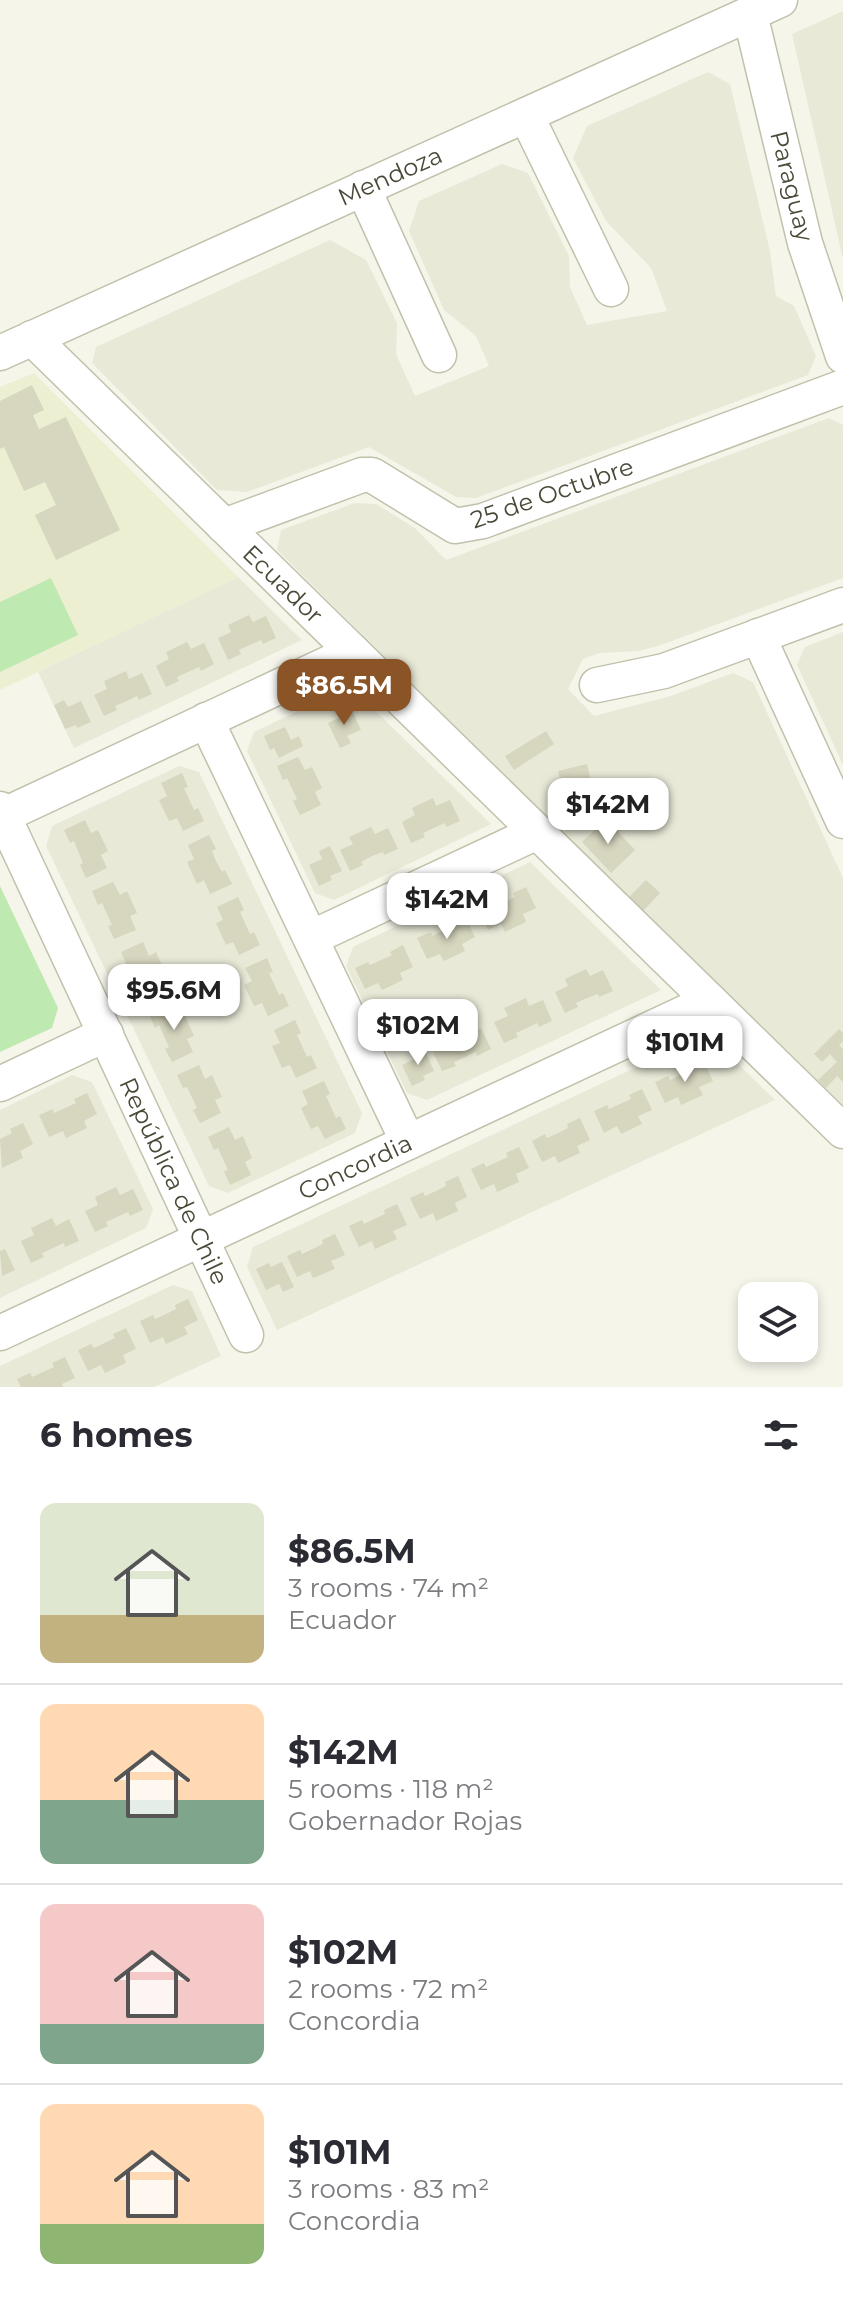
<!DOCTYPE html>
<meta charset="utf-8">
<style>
body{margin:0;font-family:Montserrat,sans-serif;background:#f7f7f7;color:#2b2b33;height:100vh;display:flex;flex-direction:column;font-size:30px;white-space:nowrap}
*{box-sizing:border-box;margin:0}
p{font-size:26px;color:#7c7c81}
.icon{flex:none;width:44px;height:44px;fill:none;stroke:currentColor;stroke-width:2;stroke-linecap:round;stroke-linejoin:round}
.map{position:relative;height:1387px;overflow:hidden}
.details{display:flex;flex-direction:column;background:#fff;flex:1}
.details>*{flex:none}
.tools{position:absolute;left:738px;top:1282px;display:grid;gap:16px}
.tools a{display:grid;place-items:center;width:80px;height:80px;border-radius:16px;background:#fff;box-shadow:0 4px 12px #0003;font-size:40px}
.price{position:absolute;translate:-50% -68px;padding:0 18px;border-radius:16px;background:#fff;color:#222;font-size:26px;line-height:52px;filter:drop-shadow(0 2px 4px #0008)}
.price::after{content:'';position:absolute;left:50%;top:48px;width:24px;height:18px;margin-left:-12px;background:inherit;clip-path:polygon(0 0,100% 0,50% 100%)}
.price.active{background:#8a5426;color:#fff}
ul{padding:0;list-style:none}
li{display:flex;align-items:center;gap:24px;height:200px;padding:0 40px}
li+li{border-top:2px solid #e1e1e2}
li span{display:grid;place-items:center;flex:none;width:224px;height:160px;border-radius:16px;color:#555}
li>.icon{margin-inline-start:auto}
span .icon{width:96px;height:96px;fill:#fffc;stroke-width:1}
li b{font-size:34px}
h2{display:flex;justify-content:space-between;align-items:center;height:96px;padding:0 40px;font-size:34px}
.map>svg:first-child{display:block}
.residential{fill:#e9e9d8}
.education{fill:#edefd3}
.green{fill:#beeab2}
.building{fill:#d7d6bf}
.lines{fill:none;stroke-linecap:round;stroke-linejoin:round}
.minor-casing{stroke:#c1c1ac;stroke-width:37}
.minor{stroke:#fff;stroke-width:34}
.labels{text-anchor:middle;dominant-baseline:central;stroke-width:6;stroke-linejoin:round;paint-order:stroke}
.street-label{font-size:24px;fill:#4a4837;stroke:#fff}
</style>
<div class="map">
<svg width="843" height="1387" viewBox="0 0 843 1387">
<rect width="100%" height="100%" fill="#f5f5ea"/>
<g class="residential">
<path d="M843 11V259L792 34Z"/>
<path d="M708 72 730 84 770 251 776 296 794 306 816 356 808 375 476 498 456 497 369 447 247 492 217 490 92 363 96 347 330 240 366 260 397 323 396 354 415 396 489 366 476 336 444 310 409 231 419 201 502 164 528 173 569 256 570 287 587 325 667 311 651 268 606 221 573 158 587 126Z"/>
<path d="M829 418 843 425V578L658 646 639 651 600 653 583 659 568 689 594 716 671 696 733 673 753 682 843 878V1105L704 973 277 550 281 530 355 503 376 504 415 528 446 560Z"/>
<path d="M238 577 302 640 74 748 38 672Z"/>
<path d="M843 632V765L797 665 805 647Z"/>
<path d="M350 686 491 824 334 900 315 893 247 751 254 732Z"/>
<path d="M179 766 199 772 362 1113 355 1133 228 1193 209 1186 46 846 52 826Z"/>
<path d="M530 862 661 990 427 1100 407 1093 346 966 353 947Z"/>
<path d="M707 1034 775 1100 277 1330 247 1267 253 1247Z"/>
<path d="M72 1075 92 1082 153 1209 146 1228 0 1298V1110Z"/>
<path d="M173 1285 192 1291 221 1356 154 1387H0V1366Z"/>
</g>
<path class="education" d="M34 373 238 577 0 690V387Z"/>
<g class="green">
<path d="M51 578 78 635 0 672V602Z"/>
<path d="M0 886 58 1008 52 1028 0 1052Z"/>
</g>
<g class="building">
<path d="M32 385 44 410 33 415 39 429 66 417 120 530 56 560 35 515 56 505 45 482 24 491 4 447 0 449V401Z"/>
<path d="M249 615 253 622 266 616 276 638 263 644 261 640 239 650 241 654 228 660 218 638 231 632 228 625Z"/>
<path d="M187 642 191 649 204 643 214 664 201 671 199 667 177 677 179 681 166 687 156 666 169 659 166 652Z"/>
<path d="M126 671 129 679 142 673 152 694 139 700 137 696 127 701 115 706 117 710 104 716 94 695 107 689 104 681Z"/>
<path d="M64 700 68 707 81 701 91 722 77 728 76 725 65 729 54 705Z"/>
<path d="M351 708 361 730 347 736 351 743 340 748 328 723 339 718 337 715Z"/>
<path d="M285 727 291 740 299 736 303 746 279 758 274 748 270 750 264 736Z"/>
<path d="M546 731 554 744 514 770 505 756Z"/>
<path d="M298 757 305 770 312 767 322 788 315 792 321 805 300 815 293 801 297 799 287 778 283 780 277 766Z"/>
<path d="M587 764 591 781 562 788 558 771Z"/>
<path d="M182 773 188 787 184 788 194 810 198 808 204 821 183 831 177 818 169 821 159 800 167 796 161 783Z"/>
<path d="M433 798 436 806 450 800 460 821 446 827 445 823 423 833 425 837 411 843 402 822 415 815 412 808Z"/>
<path d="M606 819 635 850 611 873 582 842Z"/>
<path d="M85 820 91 833 98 830 108 851 101 855 107 868 86 878 80 865 83 863 74 841 70 843 64 830Z"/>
<path d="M371 827 375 834 388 828 398 849 384 855 383 852 372 856 361 862 363 865 350 871 340 850 353 844 349 837Z"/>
<path d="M209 835 216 849 212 851 216 861 222 872 225 870 232 884 210 894 204 880 197 884 187 862 194 859 188 845Z"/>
<path d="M330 846 342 871 330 876 332 880 319 886 309 865 322 859 319 851Z"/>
<path d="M646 880 660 893 643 911 628 898Z"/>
<path d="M113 882 120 895 127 891 137 913 130 916 136 930 114 939 108 926 112 925 102 903 98 905 92 891Z"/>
<path d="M526 887 536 908 523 914 526 922 505 932 501 924 488 930 478 909 492 903 493 907 515 897 513 893Z"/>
<path d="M238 897 244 910 240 912 250 934 254 932 260 945 239 955 233 942 226 945 216 923 223 920 217 907Z"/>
<path d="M465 916 475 937 462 944 465 951 444 961 440 954 427 959 417 938 431 932 432 936 454 926 452 922Z"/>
<path d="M143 942 149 956 156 952 166 974 158 977 165 991 143 1000 137 987 141 985 136 974 131 964 127 966 121 952Z"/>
<path d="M403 945 413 967 400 973 403 980 382 990 378 983 365 989 355 968 368 962 370 965 392 955 390 952Z"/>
<path d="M267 958 273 972 269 973 279 995 283 993 289 1006 268 1016 262 1003 254 1006 244 985 252 981 245 968Z"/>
<path d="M586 969 590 976 603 970 613 991 599 997 598 994 587 998 576 1003 578 1007 565 1013 555 992 568 986 565 979Z"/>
<path d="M526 998 529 1006 543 1000 552 1021 539 1027 537 1023 527 1028 516 1033 518 1037 504 1043 494 1022 508 1016 504 1008Z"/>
<path d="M171 1004 177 1018 184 1014 194 1036 187 1039 193 1052 172 1062 165 1049 169 1047 159 1025 155 1028 149 1014Z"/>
<path d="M295 1020 301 1033 297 1035 307 1057 311 1055 317 1068 296 1078 290 1065 282 1068 272 1046 280 1043 274 1030Z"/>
<path d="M464 1027 467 1034 481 1028 491 1049 477 1056 476 1052 454 1062 456 1066 442 1071 432 1050 446 1044 442 1037Z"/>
<path d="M839 1029 843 1033V1041L839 1045 843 1049V1082L837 1076 826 1088 818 1080 837 1062 830 1054 822 1062 814 1054Z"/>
<path d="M423 1046 434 1071 423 1076 425 1080 412 1086 402 1065 415 1059 412 1052Z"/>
<path d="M703 1060 713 1081 699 1087 703 1095 681 1105 678 1097 665 1103 655 1082 668 1076 670 1080 691 1070 690 1066Z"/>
<path d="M199 1065 205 1079 212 1075 222 1097 215 1100 221 1113 200 1123 193 1110 197 1108 187 1087 183 1088 177 1075Z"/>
<path d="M324 1081 330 1094 326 1096 336 1118 340 1116 346 1129 325 1139 318 1126 311 1129 301 1108 308 1104 302 1091Z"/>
<path d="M642 1089 652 1110 638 1116 642 1124 621 1134 617 1126 604 1133 594 1111 607 1105 609 1109 631 1099 629 1095Z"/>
<path d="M87 1093 97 1114 84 1121 87 1128 66 1138 63 1131 49 1137 39 1115 53 1109 54 1113 76 1103 74 1099Z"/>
<path d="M580 1118 590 1140 577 1146 580 1153 558 1163 555 1156 542 1162 532 1141 545 1134 547 1138 558 1133 568 1128 567 1124Z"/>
<path d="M23 1123 33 1144 20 1151 23 1158 2 1168 0 1139 12 1133 10 1129Z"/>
<path d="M229 1127 235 1140 243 1136 252 1158 245 1162 251 1175 230 1185 224 1171 228 1170 218 1148 214 1150 208 1137Z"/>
<path d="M519 1147 529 1168 516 1174 519 1182 497 1192 494 1184 481 1190 471 1169 484 1163 486 1167 508 1157 506 1153Z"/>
<path d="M458 1176 467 1197 455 1203 458 1211 436 1221 433 1213 420 1219 410 1198 423 1192 425 1196 436 1191 446 1186 445 1182Z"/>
<path d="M116 1187 120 1195 133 1189 143 1210 130 1216 128 1212 106 1222 108 1226 95 1232 85 1211 98 1205 95 1197Z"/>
<path d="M397 1204 407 1225 393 1231 397 1239 375 1249 372 1241 359 1247 349 1226 362 1220 364 1224 374 1219 385 1214 384 1210Z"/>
<path d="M52 1218 56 1226 69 1219 79 1241 65 1247 64 1243 42 1253 44 1257 31 1263 21 1241 34 1235 31 1228Z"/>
<path d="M335 1234 345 1255 331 1261 335 1269 313 1278 310 1271 297 1277 287 1256 300 1250 302 1254 323 1244 322 1240Z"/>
<path d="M5 1249 15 1270 2 1276 0 1251Z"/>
<path d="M282 1262 294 1287 283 1292 279 1284 266 1290 256 1269 269 1263 271 1267Z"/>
<path d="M188 1299 198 1320 184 1327 188 1334 166 1344 163 1337 150 1343 140 1321 153 1315 155 1319 164 1315 176 1309 175 1305Z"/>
<path d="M126 1328 136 1349 123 1355 126 1363 105 1373 101 1365 88 1371 78 1350 91 1344 94 1348 115 1338 113 1334Z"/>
<path d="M65 1357 75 1378 62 1384 63 1387H21L17 1379 30 1373 32 1377 54 1367 52 1363Z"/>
</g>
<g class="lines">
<defs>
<g id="minor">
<path d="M750 14 805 243 843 356"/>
<path d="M526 115 611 289"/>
<path d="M363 188 439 355"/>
<path d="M32 338 843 1131"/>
<path d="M0 353 780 0"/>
<path d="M224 526 362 475H372L455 526 483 521 843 387"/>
<path d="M758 636 843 821"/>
<path d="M597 685 664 671 843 605"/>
<path d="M206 720 408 1142"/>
<path d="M0 809 246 1335"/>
<path d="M0 817 353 652"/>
<path d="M311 938 537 832"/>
<path d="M0 1084 106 1034"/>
<path d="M0 1333 710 1001"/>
</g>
</defs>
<use href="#minor" class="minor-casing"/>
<use href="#minor" class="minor"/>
</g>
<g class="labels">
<g class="street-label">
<text transform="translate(390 176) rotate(-24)">Mendoza</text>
<text transform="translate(792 186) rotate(76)">Paraguay</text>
<text transform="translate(552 493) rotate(-19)">25 de Octubre</text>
<text transform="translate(283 584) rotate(44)">Ecuador</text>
<text transform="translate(355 1167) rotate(-25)">Concordia</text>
<text transform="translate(174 1181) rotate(65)">República de Chile</text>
</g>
</g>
</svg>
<div class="tools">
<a><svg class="icon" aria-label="layers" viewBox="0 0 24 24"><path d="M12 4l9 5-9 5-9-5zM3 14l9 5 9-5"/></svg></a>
</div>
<b class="price active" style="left:344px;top:727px">$86.5M</b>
<b class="price" style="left:608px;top:846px">$142M</b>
<b class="price" style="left:447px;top:941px">$142M</b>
<b class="price" style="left:174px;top:1032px">$95.6M</b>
<b class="price" style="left:418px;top:1067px">$102M</b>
<b class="price" style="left:685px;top:1084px">$101M</b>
</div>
<section class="details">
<h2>6 homes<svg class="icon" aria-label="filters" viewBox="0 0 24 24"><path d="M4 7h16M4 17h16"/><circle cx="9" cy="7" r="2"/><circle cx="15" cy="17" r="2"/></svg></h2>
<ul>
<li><span style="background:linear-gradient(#dfe7d0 70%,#c2b280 0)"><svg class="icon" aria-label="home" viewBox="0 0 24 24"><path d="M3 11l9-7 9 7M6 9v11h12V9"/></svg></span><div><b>$86.5M</b><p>3 rooms · 74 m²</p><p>Ecuador</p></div></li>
<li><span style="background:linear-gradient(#ffd9b3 60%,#7fa58c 0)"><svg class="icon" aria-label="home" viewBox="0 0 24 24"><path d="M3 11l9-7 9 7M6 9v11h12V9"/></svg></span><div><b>$142M</b><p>5 rooms · 118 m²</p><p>Gobernador Rojas</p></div></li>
<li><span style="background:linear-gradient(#f6c9c9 75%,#7fa58c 0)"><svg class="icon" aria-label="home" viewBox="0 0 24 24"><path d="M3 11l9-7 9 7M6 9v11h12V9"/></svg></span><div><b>$102M</b><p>2 rooms · 72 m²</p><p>Concordia</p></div></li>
<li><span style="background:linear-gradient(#ffd9b3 75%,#8fb573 0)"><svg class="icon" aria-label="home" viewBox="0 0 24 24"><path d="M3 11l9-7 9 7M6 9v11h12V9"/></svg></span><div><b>$101M</b><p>3 rooms · 83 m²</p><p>Concordia</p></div></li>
</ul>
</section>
